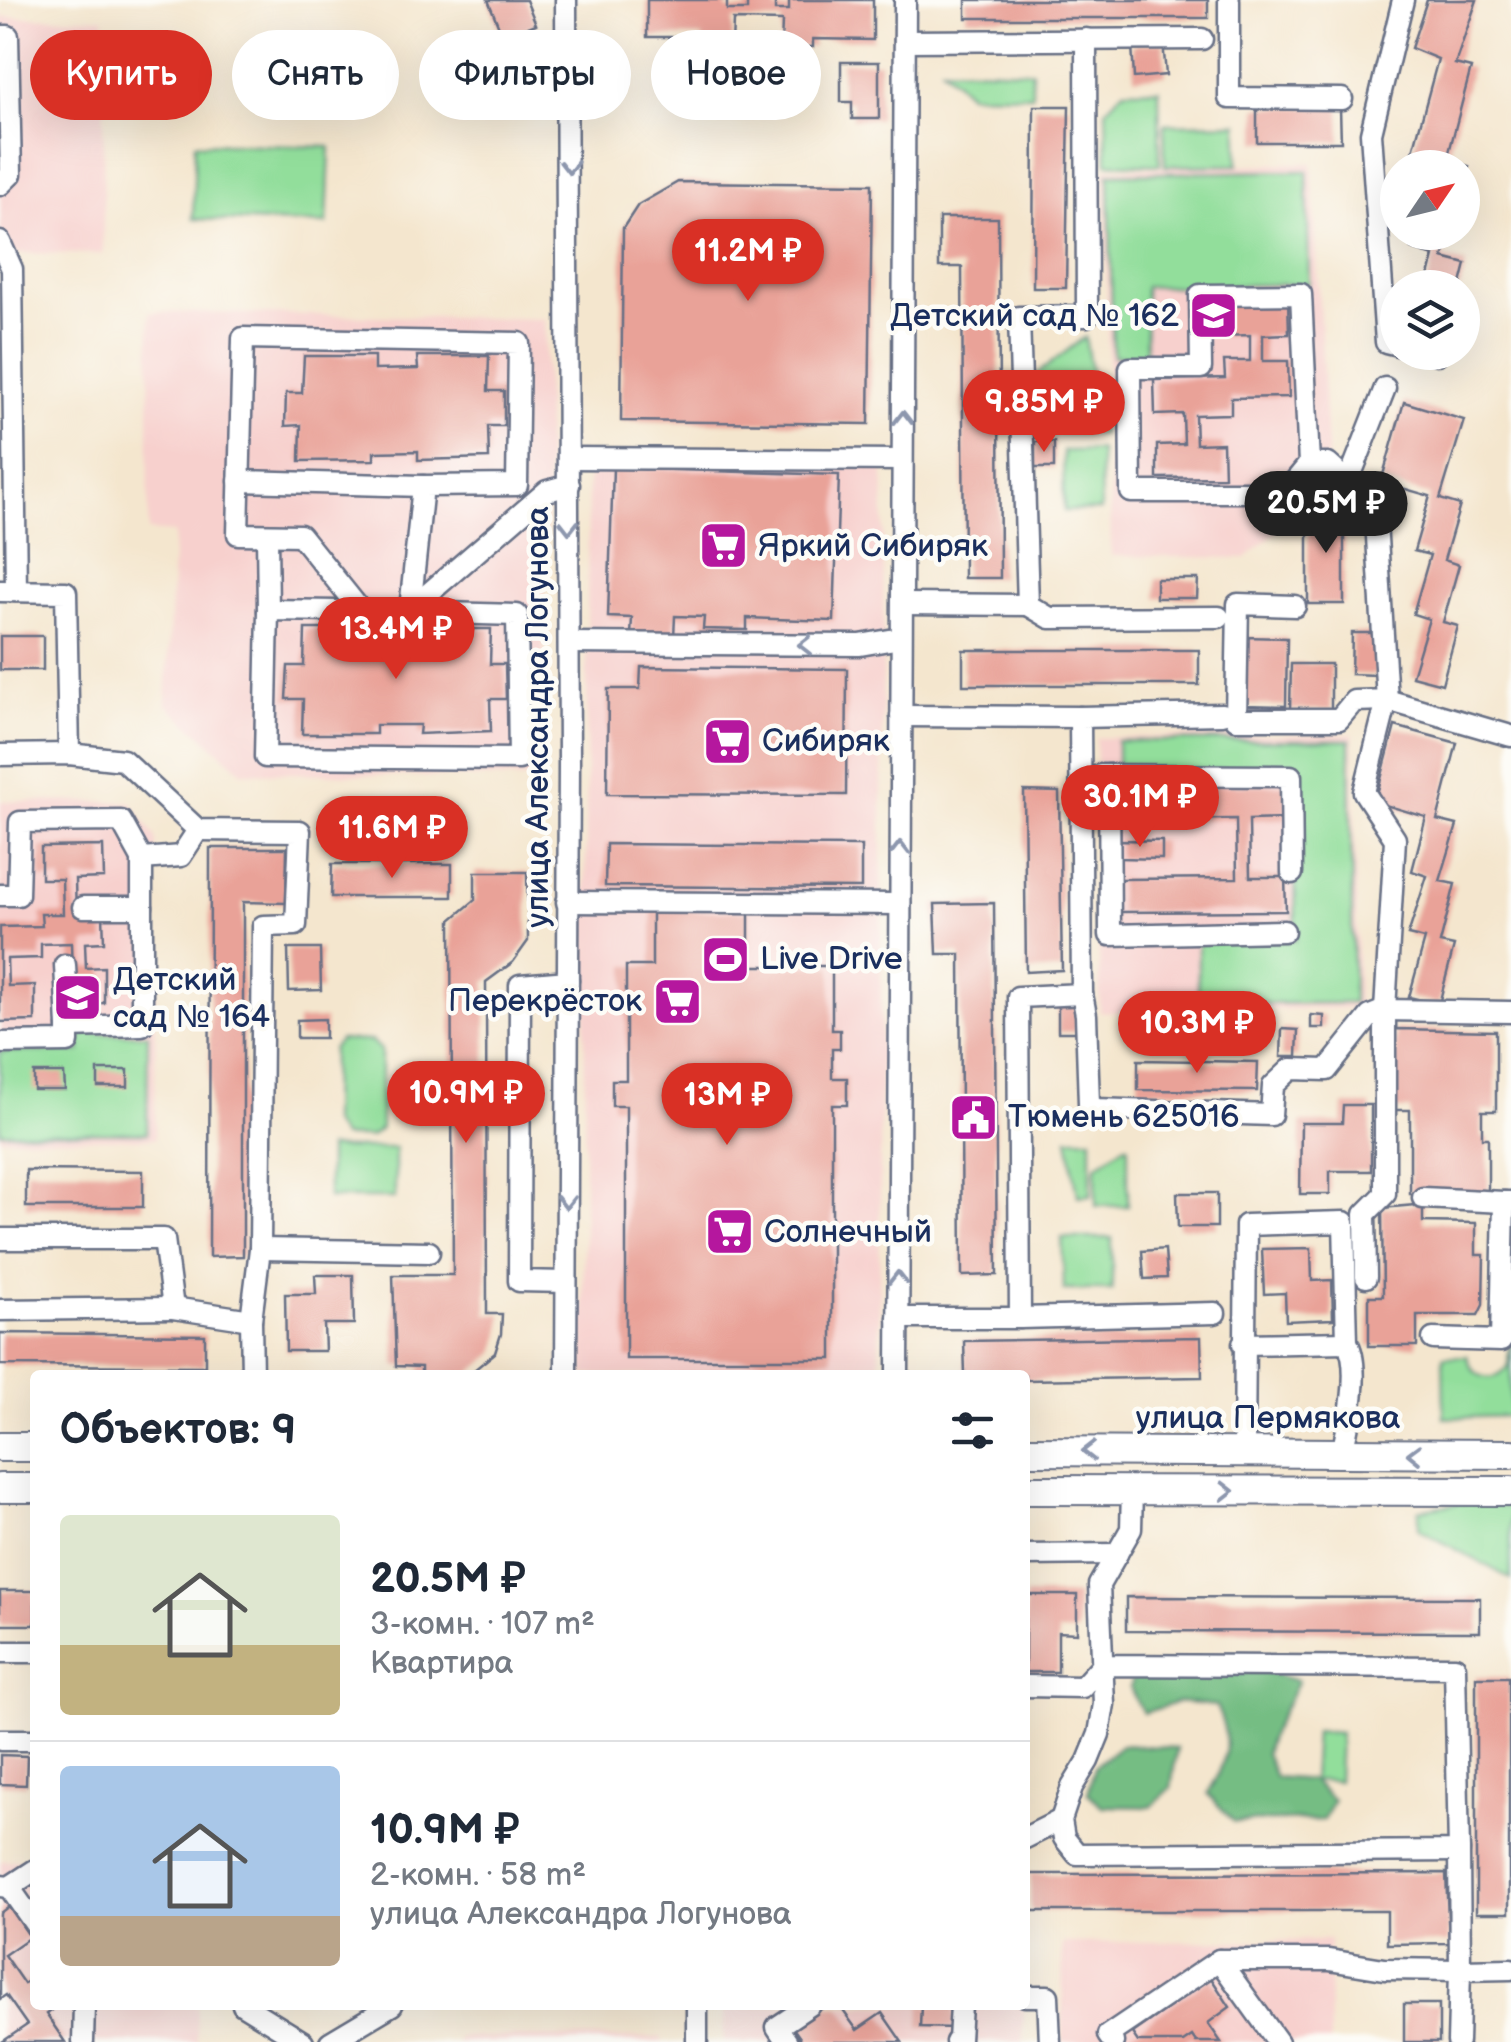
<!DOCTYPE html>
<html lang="ru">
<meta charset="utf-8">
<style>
body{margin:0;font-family:"Balsamiq Sans",sans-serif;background:#f6f6f7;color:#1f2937;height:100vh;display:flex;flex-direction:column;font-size:38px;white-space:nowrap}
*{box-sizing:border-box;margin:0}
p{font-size:32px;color:#747a83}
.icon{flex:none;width:55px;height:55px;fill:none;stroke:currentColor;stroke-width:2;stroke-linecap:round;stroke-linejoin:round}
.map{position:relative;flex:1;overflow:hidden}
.side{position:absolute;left:30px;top:1370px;width:1000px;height:640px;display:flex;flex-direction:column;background:#fff;border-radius:10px;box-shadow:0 10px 40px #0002}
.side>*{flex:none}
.hud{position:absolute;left:30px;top:30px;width:1000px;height:90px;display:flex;gap:20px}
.needle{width:65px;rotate:55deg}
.tools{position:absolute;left:1380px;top:150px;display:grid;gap:20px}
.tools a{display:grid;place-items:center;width:100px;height:100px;border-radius:50%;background:#fff;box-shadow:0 10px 40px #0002;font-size:50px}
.price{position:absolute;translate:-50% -85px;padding:0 22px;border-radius:35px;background:#d93025;color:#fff;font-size:32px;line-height:65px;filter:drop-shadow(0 2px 5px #0008)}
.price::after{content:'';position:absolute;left:50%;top:60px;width:30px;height:22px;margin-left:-15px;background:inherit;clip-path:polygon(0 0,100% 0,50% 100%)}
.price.current{background:#222;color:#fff}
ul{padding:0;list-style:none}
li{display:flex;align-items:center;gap:30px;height:250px;padding:0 30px}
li+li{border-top:2px solid #e0e1e3}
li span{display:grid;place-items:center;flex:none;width:280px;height:200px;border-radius:10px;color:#555}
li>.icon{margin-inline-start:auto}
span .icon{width:120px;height:120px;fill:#fffc;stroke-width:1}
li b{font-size:42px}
h2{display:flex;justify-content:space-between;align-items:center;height:120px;padding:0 30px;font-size:42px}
.pill{padding:0 35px;border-radius:45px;background:#fff;box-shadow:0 10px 40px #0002;font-size:35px;line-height:90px}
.pill.current{background:#d93025;color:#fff}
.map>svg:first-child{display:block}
.built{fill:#f7d0cd}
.green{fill:#92de9b;stroke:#56867c;stroke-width:2.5}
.forest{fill:#75bd83;stroke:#487670;stroke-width:2.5}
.building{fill:#e9a298}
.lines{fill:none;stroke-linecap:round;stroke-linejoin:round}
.minor-casing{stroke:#676f85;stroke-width:25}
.major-casing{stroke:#676f85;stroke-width:32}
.minor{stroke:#fff;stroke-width:20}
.major{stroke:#fff;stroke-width:28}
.oneway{stroke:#8d97ae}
.labels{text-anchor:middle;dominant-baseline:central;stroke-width:9;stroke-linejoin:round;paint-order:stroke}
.poi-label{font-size:32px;fill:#1b2f5e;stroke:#fdfcf7;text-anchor:start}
.street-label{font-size:32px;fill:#1b2f5e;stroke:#fdfcf7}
</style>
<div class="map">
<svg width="1511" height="2042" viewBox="0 0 1511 2042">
<rect width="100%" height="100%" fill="#fdfcf7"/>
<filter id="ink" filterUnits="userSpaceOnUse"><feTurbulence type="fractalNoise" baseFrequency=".01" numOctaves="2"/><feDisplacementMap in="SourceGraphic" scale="20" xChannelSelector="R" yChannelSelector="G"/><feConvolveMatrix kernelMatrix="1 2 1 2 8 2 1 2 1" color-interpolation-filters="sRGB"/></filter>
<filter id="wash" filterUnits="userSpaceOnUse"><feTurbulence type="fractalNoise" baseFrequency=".0048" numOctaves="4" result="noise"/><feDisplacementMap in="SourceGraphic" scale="40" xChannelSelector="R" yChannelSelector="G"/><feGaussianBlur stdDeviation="2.25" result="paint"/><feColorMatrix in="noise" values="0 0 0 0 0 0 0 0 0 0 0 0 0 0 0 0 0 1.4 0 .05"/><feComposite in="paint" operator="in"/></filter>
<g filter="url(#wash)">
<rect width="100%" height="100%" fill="#f4e6ce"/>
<g class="built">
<path d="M0 17 104 18 103 254 0 253Z"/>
<path d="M1312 163 1329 485 1246 558 1111 556 1105 169Z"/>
<path d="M150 312 545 319 547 491 541 779 243 772 166 704 174 533 148 531Z"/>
<path d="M588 464 884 466 879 1375H583Z"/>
<path d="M1353 734 1358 1008 1100 1012 1096 738Z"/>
<path d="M0 801 131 802 156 838 155 1139 0 1138Z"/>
<path d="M21 1860 35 1881V2005H197V2042H0V1861Z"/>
<path d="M1329 1940 1330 2042H1063L1062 1943Z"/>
<rect x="724" y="2005" width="299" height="37"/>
<path d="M460 2037 662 2038V2042H456Z"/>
</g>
<g class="green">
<path d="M942 68 1032 71V95L969 94Z"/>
<path d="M1159 89 1160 165 1107 163 1106 109 1124 90Z"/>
<path d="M1238 123V165L1165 166 1164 124Z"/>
<path d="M195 143 330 147 327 224 193 219Z"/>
<path d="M1307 171 1309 284 1145 287 1146 356H1113L1109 174Z"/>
<path d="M1085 337 1102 434 1055 433V396L1033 395V377Z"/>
<path d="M1100 450 1101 510 1064 511 1063 451Z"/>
<path d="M1350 740 1353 1003 1198 1004V941L1296 940 1294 770H1117V741Z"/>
<path d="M81 1033 148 1034 147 1133 0 1132V1051L80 1052Z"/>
<path d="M340 1040 372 1041 381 1050V1128L370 1137H342L331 1123 332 1049Z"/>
<path d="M1068 1138H1091V1195L1078 1196Z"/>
<path d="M1125 1145H1128V1206H1096V1166Z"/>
<rect x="328" y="1148" width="67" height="50"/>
<path d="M1062 1238H1112V1290H1064Z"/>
<path d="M1511 1308V1416L1444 1418 1443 1357 1467 1356C1472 1378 1492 1385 1508 1368Z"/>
<path d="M1465 1502 1511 1507V1579L1419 1529V1510Z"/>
<path d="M1315 1731 1340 1733 1338 1781 1312 1780Z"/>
</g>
<g class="forest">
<path d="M1264 1671 1298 1681 1271 1734 1265 1753 1275 1777 1312 1780 1333 1800 1323 1820 1234 1822 1208 1794C1227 1759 1233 1743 1216 1706L1179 1702 1143 1713 1130 1688 1133 1672Z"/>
<path d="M1121 1745 1177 1748 1171 1788 1151 1807 1102 1806 1088 1793 1095 1766Z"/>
</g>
<g id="blocks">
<g class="building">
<path d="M488 0H526L536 24 503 37Z"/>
<path d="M647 0H727V10H747V0H775V10H789V0H873V40L813 39V47H781L782 21 733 20 732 46H702V37H647Z"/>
<rect x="966" y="0" width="242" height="18"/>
<path d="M1427 0H1477L1455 64 1471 68 1447 160 1469 166 1464 182 1462 168H1434L1436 158 1413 151 1438 59 1411 48Z"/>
<path d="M1163 42 1166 75 1134 78 1132 45Z"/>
<path d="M841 62H879V119H852V102H841Z"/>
<path d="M1034 106H1069L1066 288H1033Z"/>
<path d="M1257 107 1340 108 1341 142H1257Z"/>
<path d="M678 182 872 184 869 424 621 421 623 228 638 205Z"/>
<path d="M939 218H998L1000 578H964L962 267H939Z"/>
<path d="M1416 232H1450L1443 258 1466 264 1460 288H1426L1434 256 1411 249Z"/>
<path d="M1288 299 1289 334 1263 335V361H1288L1289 397 1231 398V414L1195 415 1196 444 1223 443 1224 477 1157 478V445L1184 444 1183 414 1155 415 1154 380 1225 378 1224 361H1250V335L1221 336 1220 300Z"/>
<path d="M304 356H374V370L418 369 417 356H489L488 391H504V426H488L489 458 418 460V451L374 452V460L300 461 301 425 285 426 286 393H302Z"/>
<path d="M1404 402 1464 420 1440 499 1460 505 1444 560 1459 565 1443 622 1458 626 1442 684 1412 676 1429 619 1413 614 1430 555 1414 551 1430 496 1381 482Z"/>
<rect x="1035" y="442" width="19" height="26"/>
<path d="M613 468 839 475 834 621 747 618V630L703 629 704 617 675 616 674 637 631 635 632 618 608 617Z"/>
<rect x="1308" y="507" width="36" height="97"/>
<path d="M1156 579H1198L1197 598H1156Z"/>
<path d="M305 629H376L375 643 419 642V629H491L490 664H505L506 699H490L491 731 419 734 420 725H376V734H302L303 699H286L288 666H304Z"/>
<path d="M1352 633H1377L1376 675 1351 674Z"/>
<rect x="0" y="636" width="43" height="34"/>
<path d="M1244 637 1287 638 1286 706 1243 705Z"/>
<rect x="963" y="650" width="236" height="35"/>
<path d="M1291 664H1331V710H1290Z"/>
<path d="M641 667 847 669 846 795 607 794 608 689H640Z"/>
<path d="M1395 726 1457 743 1437 820 1457 825 1440 881 1455 884 1440 943 1454 946 1439 1004 1409 997 1425 939 1408 935 1427 876 1412 871 1426 817 1375 802Z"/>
<path d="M1286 785V819L1249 820 1250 877H1285L1286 911 1119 912V879L1237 878 1236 819 1118 820 1117 786Z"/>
<path d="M1024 791 1059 792 1062 970 1026 972Z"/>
<path d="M1119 840 1162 841V859L1119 858Z"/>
<path d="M606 844 861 846V888L605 886Z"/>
<path d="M103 846 104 878 75 879 76 916 103 915 104 942 85 943 86 968 104 967V1003L73 1004 71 943 41 944V958L7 959 8 986 35 985V1021L0 1022V927L42 926 41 914H63L62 879H41V847Z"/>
<path d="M210 848H287L286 903 243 902V1256L209 1257Z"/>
<path d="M332 864H452V897H331Z"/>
<path d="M475 872H527L528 941 513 962 486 982 487 1314H502L501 1334 495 1353 468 1375H421V1367L396 1366 393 1275H453L451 920 475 900Z"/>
<path d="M994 903 997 1275 962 1276 960 954H937L935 904Z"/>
<path d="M652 911H749V966H832V1030H840V1049H832V1078H847V1105H832V1359H626V1106H612V1080H626V966H652Z"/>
<path d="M288 949H320L321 990 289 991Z"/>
<rect x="1058" y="1006" width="18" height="26"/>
<path d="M1311 1015 1324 1016V1028H1311Z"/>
<path d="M325 1019V1038H297V1020Z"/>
<path d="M1282 1029 1298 1030 1297 1057H1281Z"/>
<path d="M1395 1029 1496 1031V1111H1482V1138H1488V1194H1423V1222L1476 1223V1255H1484L1483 1305 1478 1315H1417V1346H1369V1296H1383L1382 1208 1415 1205 1416 1194H1410V1110H1395Z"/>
<path d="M1138 1060 1258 1062 1257 1091 1138 1090Z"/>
<rect x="98" y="1070" width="30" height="17"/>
<path d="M34 1073H64L65 1090H34Z"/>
<path d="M1343 1105H1371V1171H1330V1194H1300L1301 1123H1342Z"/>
<path d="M26 1170 143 1171V1207H26Z"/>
<path d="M1177 1193H1217V1227H1178Z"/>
<path d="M1311 1248 1312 1281 1332 1280 1333 1319 1286 1321 1285 1293 1264 1294 1262 1249Z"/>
<path d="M1165 1249 1167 1278 1144 1279 1142 1251Z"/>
<path d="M315 1275H353L354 1324H324L325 1351H286L285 1294H316Z"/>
<path d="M0 1333 205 1335V1366L0 1365Z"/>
<path d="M1201 1337 1202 1377 1025 1380V1375H965L964 1341Z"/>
<rect x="0" y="1591" width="35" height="34"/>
<path d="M1025 1595H1077V1633L1058 1632V1672H1025Z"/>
<path d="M1126 1597 1480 1598V1632L1126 1631Z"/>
<rect x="1476" y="1677" width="33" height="236"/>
<path d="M0 1755 27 1756 26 1785 0 1784Z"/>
<path d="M1446 1873 1449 1943 1387 1944V1911H1030V1874Z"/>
<path d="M9 1906 30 1937 4 1955 24 1984 35 1976V2005H59L46 2014 65 2042H2L27 2025 6 1995 0 1999V1913Z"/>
<path d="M1211 1978 1230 2007 1208 2023 1221 2042H1196L1192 2036 1183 2042H1138L1132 2033Z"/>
<rect x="1404" y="2004" width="35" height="38"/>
<path d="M827 2005H839L857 2030 882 2013 902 2042H803L793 2028Z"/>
<path d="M921 2005H955L954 2028 920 2027Z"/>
</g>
</g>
</g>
<g filter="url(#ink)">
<use href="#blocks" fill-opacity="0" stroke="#676f85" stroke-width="2.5"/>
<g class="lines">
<defs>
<g id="minor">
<path d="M1229 0V98L1342 99"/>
<path d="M0 36H8L11 174 0 185"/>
<path d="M905 41 1202 39"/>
<path d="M0 242 12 269 16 591"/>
<path d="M1398 345 1386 342 1371 133 1403 0"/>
<path d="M1432 352 1437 354"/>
<path d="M569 458 902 460"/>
<path d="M1309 464 1301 294 1200 295 1201 368H1130L1131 492H1286L1309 464H1328L1348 482"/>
<path d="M239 481 423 486"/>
<path d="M267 535 268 610"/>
<path d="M0 591 66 592 69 754"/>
<path d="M903 604 1028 605 1019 317 1087 316 1086 39"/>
<path d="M1028 605 1050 618 1219 617"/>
<path d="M1295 606 1238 604 1236 719H1339L1354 701 1387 700 1376 521 1348 482 1385 388"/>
<path d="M361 611 300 535 238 534 243 338 519 343 517 485 423 486 410 609"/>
<path d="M407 612 517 615 519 759 265 757 268 610 407 612 547 491 569 485"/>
<path d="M569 643 860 645 901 638"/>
<path d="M901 716 1080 717"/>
<path d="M1511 736 1387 700 1364 792 1395 839 1385 1010 1511 1012"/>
<path d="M0 755 69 754 123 760 198 830 300 831 296 925 263 926 260 1249 251 1320 252 1375"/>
<path d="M1100 775 1291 776 1292 873"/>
<path d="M1109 775 1110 935 1284 931"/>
<path d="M142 859 181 856 198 830"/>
<path d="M0 895H18L20 822 121 821 142 859V1025L68 1027V1042L0 1043"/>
<path d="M567 902 900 904"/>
<path d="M83 907H142"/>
<path d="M65 965 68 1027"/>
<path d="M1082 994 1086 1015 1089 1104 1096 1109 1271 1115 1273 1086 1291 1069 1327 1070 1370 1016 1385 1010V1194L1365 1214 1366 1277"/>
<path d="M1423 1198 1504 1202"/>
<path d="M0 1239H164L173 1308 251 1320"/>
<path d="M260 1249 429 1252"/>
<path d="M566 1282 519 1281 520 985 568 981"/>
<path d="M0 1310 173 1308"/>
<path d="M898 1318H1020L1018 997 1082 994 1080 717 1222 714"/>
<path d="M1020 1318 1215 1313"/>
<path d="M1433 1339 1501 1341 1504 1202H1511"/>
<path d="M1243 1344 1347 1342"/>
<path d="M566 1375 569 763 566 0"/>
<path d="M898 1375 905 0"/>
<path d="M1244 1452 1246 1225 1344 1222 1347 1342C1362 1367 1348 1426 1342 1453"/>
<path d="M1025 1555 1117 1554"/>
<path d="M0 1652H35"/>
<path d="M1025 1686 1082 1687 1102 1665 1455 1667 1459 1851 1077 1854 1064 1838 1061 1820 1072 1787 1088 1761 1099 1734 1104 1704 1099 1585 1131 1529 1132 1490"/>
<path d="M0 1740H35"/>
<path d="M1025 1838 1061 1820"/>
<path d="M0 1886 9 1887 35 1870"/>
<path d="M9 1887 35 1924"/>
<path d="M1219 1960 1278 2042"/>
<path d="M1025 1996H1048L1050 2042"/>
<path d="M243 2005 303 2042"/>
<path d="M697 2005V2042"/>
<path d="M83 2042 84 2005"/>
<path d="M330 2042 392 2005"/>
<path d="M787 2042 777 2027 810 2005"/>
<path d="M956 2042 959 2040 961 2005"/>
<path d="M1113 2042 1108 2035 1219 1960H1329L1384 1969 1460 1970 1459 1851"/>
<path d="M1458 2042 1460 1970 1511 1969"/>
</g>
<g id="major">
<path d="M0 1447H35"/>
<path d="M1025 1451 1511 1454"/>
<path d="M0 1488H35"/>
<path d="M1025 1490 1511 1491"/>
</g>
</defs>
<use href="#minor" class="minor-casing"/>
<use href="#major" class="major-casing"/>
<use href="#minor" class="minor"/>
<use href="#major" class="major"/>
</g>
<defs><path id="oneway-chevron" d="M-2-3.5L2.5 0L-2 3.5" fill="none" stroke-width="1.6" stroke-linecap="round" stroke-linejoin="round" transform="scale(2.5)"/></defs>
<g class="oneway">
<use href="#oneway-chevron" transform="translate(569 167) rotate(90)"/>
<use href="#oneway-chevron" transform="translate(903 418) rotate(-90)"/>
<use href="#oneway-chevron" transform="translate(569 527) rotate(90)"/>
<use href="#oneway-chevron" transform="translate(805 645) rotate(-180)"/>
<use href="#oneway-chevron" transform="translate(900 848) rotate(-90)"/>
<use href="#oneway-chevron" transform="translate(566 1202) rotate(90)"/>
<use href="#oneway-chevron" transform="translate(898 1278) rotate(-90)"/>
<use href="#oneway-chevron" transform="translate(1089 1451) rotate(-180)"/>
<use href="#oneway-chevron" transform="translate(1414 1454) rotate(-179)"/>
<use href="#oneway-chevron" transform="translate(1227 1491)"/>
</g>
</g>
<defs>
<symbol id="school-square" viewBox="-11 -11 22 22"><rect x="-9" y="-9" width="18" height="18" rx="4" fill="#b5179e" stroke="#fdfcf7"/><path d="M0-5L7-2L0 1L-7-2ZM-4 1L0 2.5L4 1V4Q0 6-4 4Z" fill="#fff"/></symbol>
<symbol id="supermarket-square" viewBox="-11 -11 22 22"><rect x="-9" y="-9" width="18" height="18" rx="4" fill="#b5179e" stroke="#fdfcf7"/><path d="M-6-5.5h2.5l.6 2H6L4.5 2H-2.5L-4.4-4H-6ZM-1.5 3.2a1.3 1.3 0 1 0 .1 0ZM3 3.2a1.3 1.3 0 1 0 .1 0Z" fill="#fff"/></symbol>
<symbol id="stadium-square" viewBox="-11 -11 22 22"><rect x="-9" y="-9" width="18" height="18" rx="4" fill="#b5179e" stroke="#fdfcf7"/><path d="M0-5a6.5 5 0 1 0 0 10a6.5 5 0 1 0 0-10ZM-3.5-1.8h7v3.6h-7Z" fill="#fff"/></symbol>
<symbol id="civic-square" viewBox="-11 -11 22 22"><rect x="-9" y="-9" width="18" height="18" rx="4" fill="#b5179e" stroke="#fdfcf7"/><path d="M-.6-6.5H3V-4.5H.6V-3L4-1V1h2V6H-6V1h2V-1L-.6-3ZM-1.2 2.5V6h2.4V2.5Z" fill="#fff"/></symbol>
</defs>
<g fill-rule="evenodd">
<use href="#school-square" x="1186" y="288" width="55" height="55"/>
<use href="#supermarket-square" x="696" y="518" width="55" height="55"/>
<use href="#supermarket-square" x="700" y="714" width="55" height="55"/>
<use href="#stadium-square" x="698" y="932" width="55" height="55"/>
<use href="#school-square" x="50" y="970" width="55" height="55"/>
<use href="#supermarket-square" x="650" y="974" width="55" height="55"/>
<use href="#civic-square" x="946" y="1090" width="55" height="55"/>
<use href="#supermarket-square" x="702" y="1204" width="55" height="55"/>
</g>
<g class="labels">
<g class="poi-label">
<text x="1179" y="316" text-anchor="end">Детский сад № 162</text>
<text x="758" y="546">Яркий Сибиряк</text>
<text x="762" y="741">Сибиряк</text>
<text x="760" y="959">Live Drive</text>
<text x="113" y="980">Детский<tspan x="113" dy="37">сад № 164</tspan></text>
<text x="642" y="1001" text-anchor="end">Перекрёсток</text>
<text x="1008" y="1117">Тюмень 625016</text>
<text x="764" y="1232">Солнечный</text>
</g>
<g class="street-label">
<text transform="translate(538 717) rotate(-90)">улица Александра Логунова</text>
<text x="1268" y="1418">улица Пермякова</text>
</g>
</g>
</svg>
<div class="tools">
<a><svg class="needle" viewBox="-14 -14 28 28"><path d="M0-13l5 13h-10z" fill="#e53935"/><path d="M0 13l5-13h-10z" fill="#747a83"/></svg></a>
<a><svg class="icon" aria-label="layers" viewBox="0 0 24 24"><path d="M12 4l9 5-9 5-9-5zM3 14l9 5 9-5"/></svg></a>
</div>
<b class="price" style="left:748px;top:304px">11.2M ₽</b>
<b class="price" style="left:1044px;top:455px">9.85M ₽</b>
<b class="price current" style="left:1326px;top:556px">20.5M ₽</b>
<b class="price" style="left:396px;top:682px">13.4M ₽</b>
<b class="price" style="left:1140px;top:850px">30.1M ₽</b>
<b class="price" style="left:392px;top:881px">11.6M ₽</b>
<b class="price" style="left:1197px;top:1076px">10.3M ₽</b>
<b class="price" style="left:466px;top:1146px">10.9M ₽</b>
<b class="price" style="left:727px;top:1148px">13M ₽</b>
<div class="hud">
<a class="pill current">Купить</a>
<a class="pill">Снять</a>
<a class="pill">Фильтры</a>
<a class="pill">Новое</a>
</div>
<section class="side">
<h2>Объектов: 9<svg class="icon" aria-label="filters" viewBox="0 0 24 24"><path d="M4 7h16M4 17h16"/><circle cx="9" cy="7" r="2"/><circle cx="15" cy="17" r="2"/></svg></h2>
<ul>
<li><span style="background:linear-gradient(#dfe7d0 65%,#c2b280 0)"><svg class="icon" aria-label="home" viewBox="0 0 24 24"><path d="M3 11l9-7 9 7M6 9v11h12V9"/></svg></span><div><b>20.5M ₽</b><p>3-комн. · 107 m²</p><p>Квартира</p></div></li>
<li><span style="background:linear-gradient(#a9c7e8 75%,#b9a48a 0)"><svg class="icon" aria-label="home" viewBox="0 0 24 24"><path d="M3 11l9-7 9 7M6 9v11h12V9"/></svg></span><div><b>10.9M ₽</b><p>2-комн. · 58 m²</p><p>улица Александра Логунова</p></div></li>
</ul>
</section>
</div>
